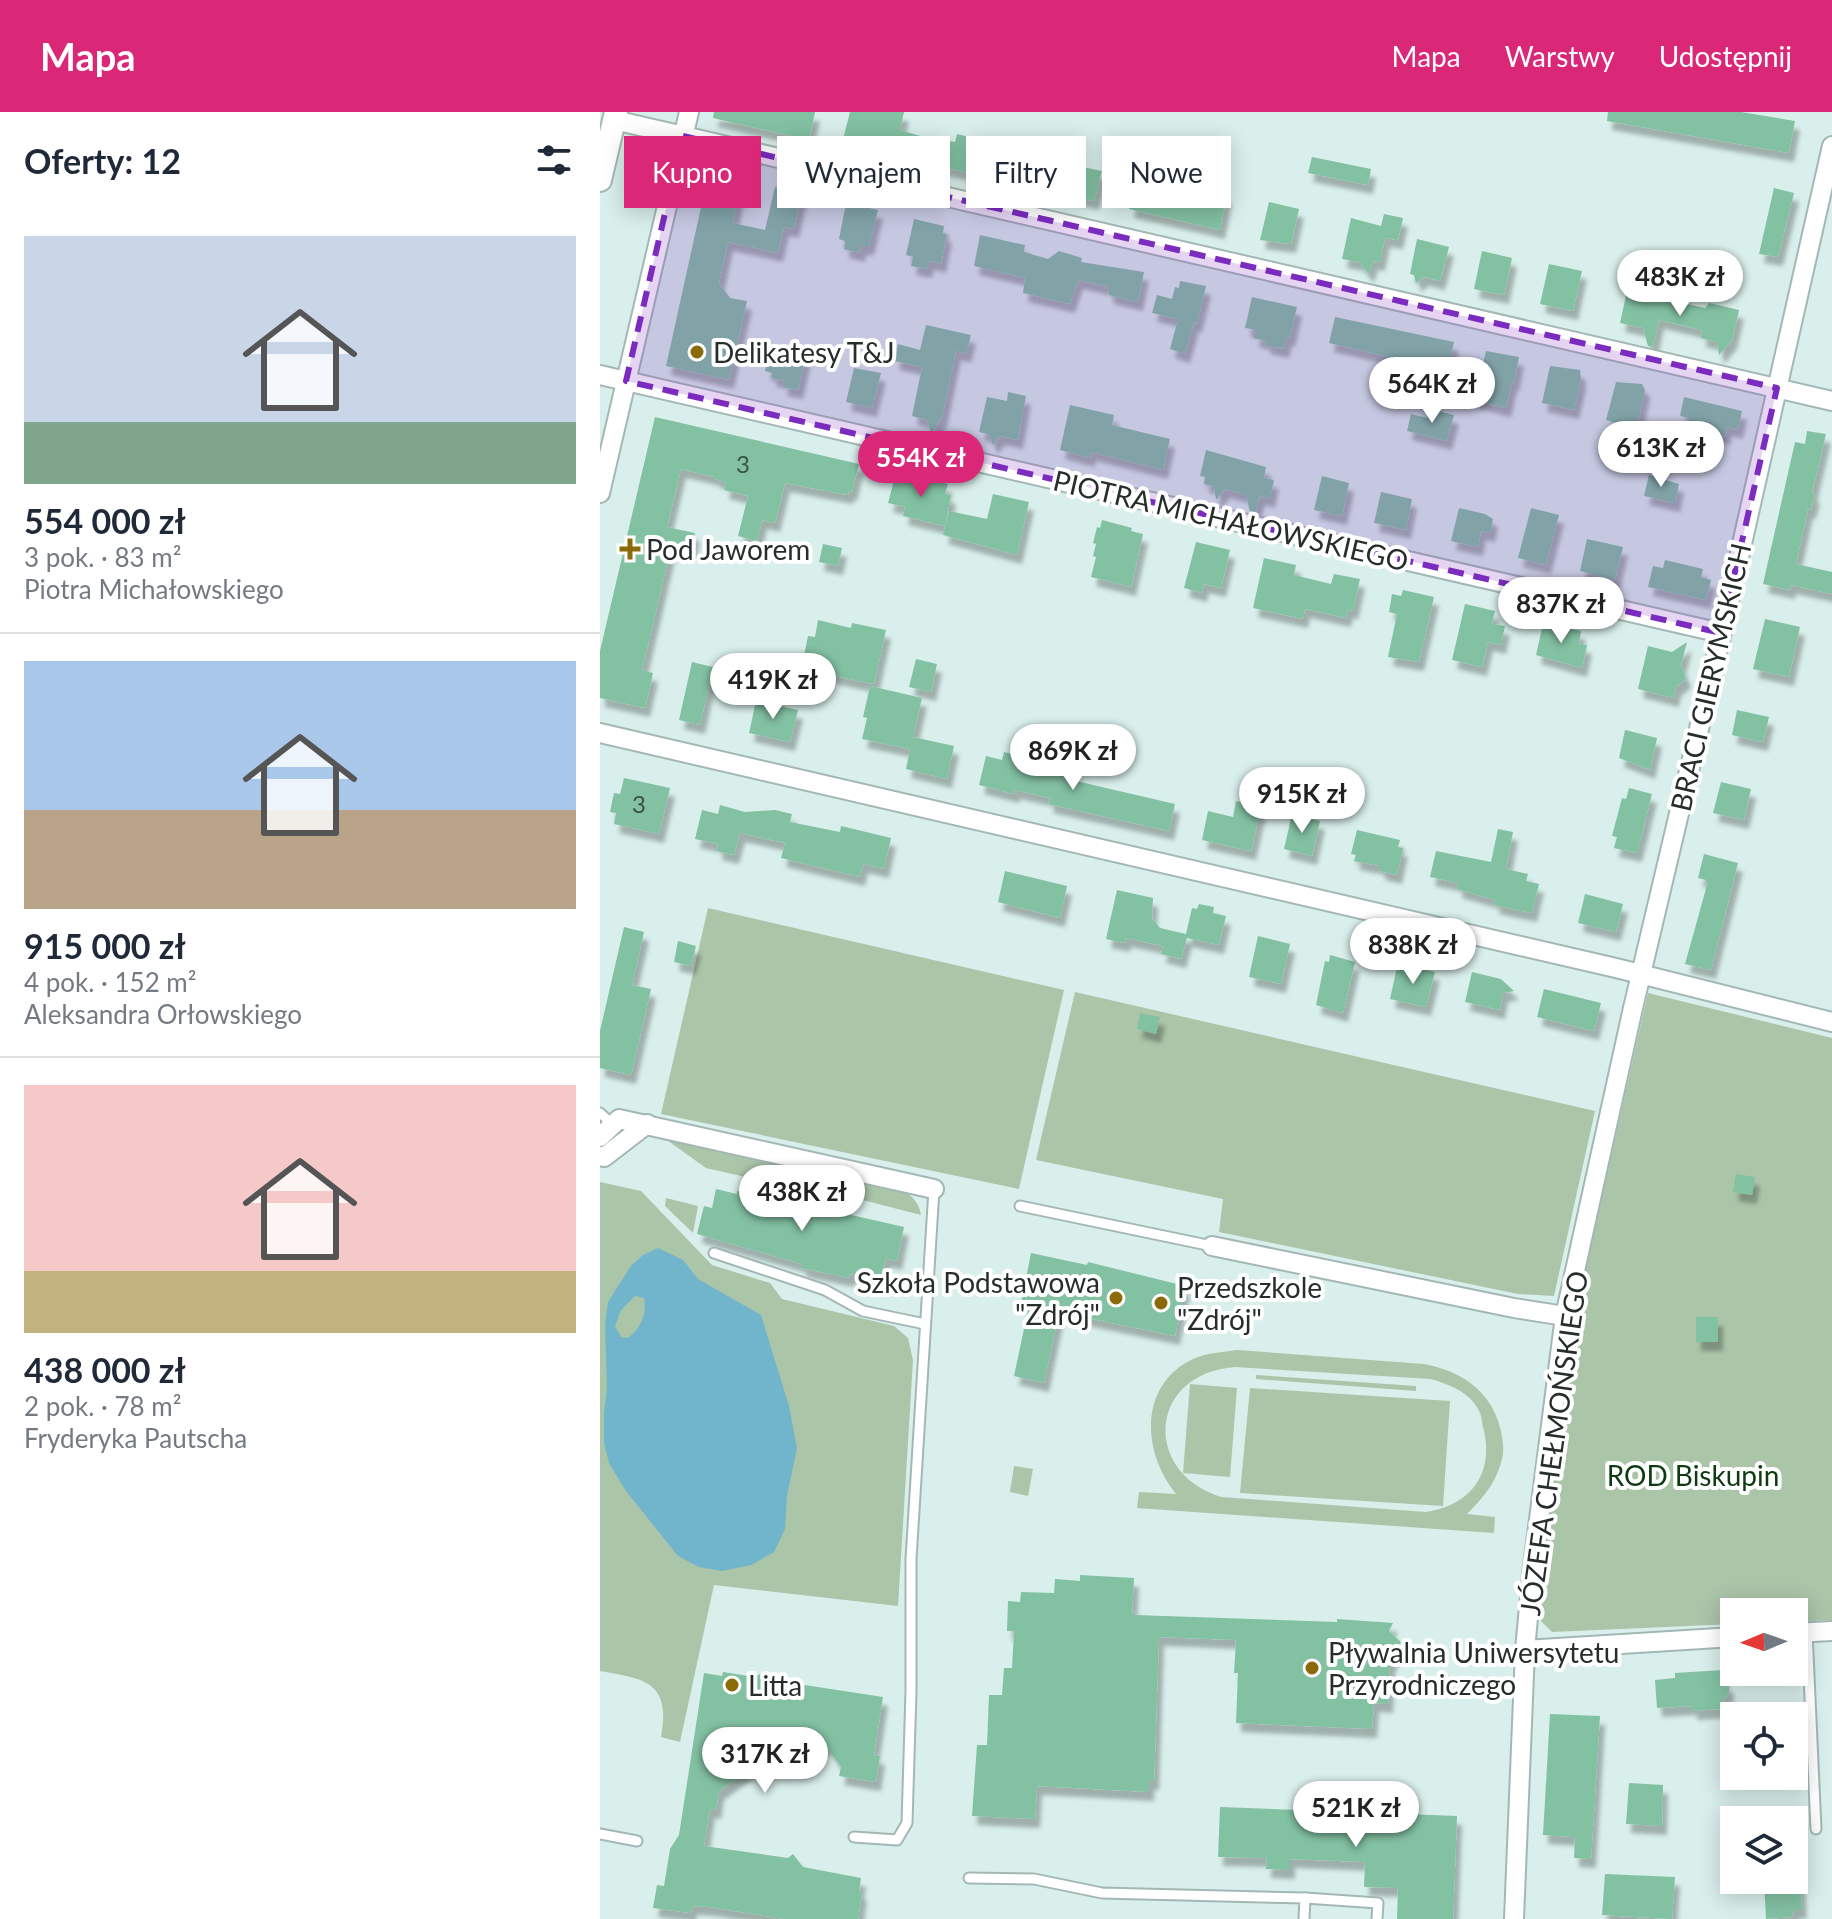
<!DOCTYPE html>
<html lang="pl">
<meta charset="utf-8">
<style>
body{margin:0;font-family:Lato,sans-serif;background:#f2f2f3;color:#1f2937;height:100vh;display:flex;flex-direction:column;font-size:30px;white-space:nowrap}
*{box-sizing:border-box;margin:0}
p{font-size:26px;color:#747a83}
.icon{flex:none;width:44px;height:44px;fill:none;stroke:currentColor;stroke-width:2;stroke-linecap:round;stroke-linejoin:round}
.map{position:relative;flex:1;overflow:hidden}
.sheet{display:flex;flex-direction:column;background:#fff;width:600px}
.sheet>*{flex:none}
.top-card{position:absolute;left:24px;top:24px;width:760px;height:72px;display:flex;gap:16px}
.needle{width:52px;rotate:268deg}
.tools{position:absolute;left:1120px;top:1486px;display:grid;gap:16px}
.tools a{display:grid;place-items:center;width:88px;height:88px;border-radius:0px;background:#fff;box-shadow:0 4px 20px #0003;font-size:40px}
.price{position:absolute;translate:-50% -68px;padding:0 18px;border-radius:28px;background:#fff;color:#222;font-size:26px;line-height:52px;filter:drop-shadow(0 2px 4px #0008)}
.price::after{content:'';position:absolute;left:50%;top:48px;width:24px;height:18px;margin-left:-12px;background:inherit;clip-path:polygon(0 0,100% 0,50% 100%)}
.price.active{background:#db2777;color:#fff}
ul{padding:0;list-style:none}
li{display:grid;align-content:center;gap:16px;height:424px;padding:0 24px}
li+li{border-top:2px solid #e0e1e3}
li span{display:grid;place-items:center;height:248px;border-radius:0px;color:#555}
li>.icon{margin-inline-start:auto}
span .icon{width:144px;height:144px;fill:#fffc;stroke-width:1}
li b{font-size:34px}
h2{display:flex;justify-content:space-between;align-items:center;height:96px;padding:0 24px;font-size:34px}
.chip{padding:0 28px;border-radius:0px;background:#fff;box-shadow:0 4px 20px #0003;font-size:28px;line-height:72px}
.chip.active{background:#db2777;color:#fff}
header{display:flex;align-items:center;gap:48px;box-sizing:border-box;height:112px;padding:0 40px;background:#db2777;color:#fff}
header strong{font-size:38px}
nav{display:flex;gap:44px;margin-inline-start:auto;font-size:28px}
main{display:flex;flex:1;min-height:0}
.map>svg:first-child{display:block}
.green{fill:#abc5a9;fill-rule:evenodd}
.water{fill:#70b5cb;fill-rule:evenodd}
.building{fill:#83c1a3;filter:url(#shadow)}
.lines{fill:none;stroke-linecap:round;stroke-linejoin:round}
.service-casing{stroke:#a3b8b4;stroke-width:13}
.minor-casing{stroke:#a3b8b4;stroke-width:22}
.tertiary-casing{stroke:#a3b8b4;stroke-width:26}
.service{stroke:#fff;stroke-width:9}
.minor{stroke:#fff;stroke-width:18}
.tertiary{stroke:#fff;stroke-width:22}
.marked{fill:#7b2cbf;fill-opacity:0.2;stroke:#7b2cbf;stroke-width:6;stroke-dasharray:16 10;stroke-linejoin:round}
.poi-dot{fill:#8b6a0a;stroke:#fff;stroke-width:3}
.labels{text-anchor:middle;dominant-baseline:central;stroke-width:8;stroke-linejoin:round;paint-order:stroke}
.number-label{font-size:24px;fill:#3d534a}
.poi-label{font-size:28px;fill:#262e2c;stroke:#fff;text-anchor:start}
.street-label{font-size:28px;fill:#262e2c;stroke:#fff}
.park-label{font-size:28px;fill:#0e3b11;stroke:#fff}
</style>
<header>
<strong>Mapa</strong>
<nav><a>Mapa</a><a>Warstwy</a><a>Udostępnij</a></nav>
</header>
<main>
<section class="sheet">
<h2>Oferty: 12<svg class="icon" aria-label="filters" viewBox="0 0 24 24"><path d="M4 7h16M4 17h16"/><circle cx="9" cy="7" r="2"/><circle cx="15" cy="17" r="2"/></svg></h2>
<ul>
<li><span style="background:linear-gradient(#c9d6e8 75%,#7fa58c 0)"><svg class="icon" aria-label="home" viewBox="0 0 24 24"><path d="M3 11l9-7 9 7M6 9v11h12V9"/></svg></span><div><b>554 000 zł</b><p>3 pok. · 83 m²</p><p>Piotra Michałowskiego</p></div></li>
<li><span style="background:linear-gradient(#a9c7e8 60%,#b9a48a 0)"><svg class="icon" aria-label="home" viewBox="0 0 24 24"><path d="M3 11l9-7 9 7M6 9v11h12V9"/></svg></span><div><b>915 000 zł</b><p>4 pok. · 152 m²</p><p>Aleksandra Orłowskiego</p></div></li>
<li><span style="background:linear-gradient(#f6c9c9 75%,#c2b280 0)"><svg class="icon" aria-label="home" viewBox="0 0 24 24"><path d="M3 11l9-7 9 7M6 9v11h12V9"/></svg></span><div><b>438 000 zł</b><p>2 pok. · 78 m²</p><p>Fryderyka Pautscha</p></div></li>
</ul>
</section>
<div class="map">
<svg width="1232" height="1807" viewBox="0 0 1232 1807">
<defs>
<filter id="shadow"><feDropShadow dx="5" dy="9" stdDeviation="2" flood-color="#0004"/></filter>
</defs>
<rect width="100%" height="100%" fill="#d9efeb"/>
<g class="green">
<path d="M108 796 464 878 419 1077 61 1002Z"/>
<path d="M475 880 995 999 954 1184 918 1182 619 1120 623 1087 436 1048Z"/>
<path d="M1048 881 1232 926V1508L1194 1510V1500H1134V1512L952 1520 940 1508 969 1231Z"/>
<path d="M64 1026 243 1067 238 1086 106 1056Z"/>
<path d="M259 1067C283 1073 317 1074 321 1103L255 1086Z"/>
<path d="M0 1070 41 1079 112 1153 170 1171 182 1187 294 1214 308 1226 313 1248 298 1494 114 1473 80 1630 61 1625C71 1570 46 1567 0 1559Z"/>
<path d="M66 1086 98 1094 93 1121 65 1094Z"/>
<path d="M637 1238 824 1252C861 1259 890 1278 900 1315 903 1327 905 1339 901 1351 895 1372 882 1387 867 1402L895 1405 894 1421 537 1396 539 1380 576 1382C542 1341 538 1273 593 1247 606 1241 623 1240 637 1238ZM635 1255 831 1267C848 1272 869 1280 878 1297 881 1301 882 1309 883 1315 895 1360 872 1393 826 1400L621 1385C541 1360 549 1261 635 1255Z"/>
<path d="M656 1263 816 1274V1279L656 1267Z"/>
<path d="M590 1272 637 1276 630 1365 583 1361Z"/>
<path d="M650 1276 850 1289 843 1394 640 1381Z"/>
<path d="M414 1354 433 1357 428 1384 410 1380Z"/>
</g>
<path class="water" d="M58 1136 83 1148 98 1167 161 1203 189 1294 197 1336 187 1384 185 1417 174 1440 151 1453 122 1459 99 1455 78 1444 26 1379 9 1351 4 1331V1301L7 1276 5 1213 8 1190 31 1154 43 1143ZM35 1184 44 1186C47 1204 41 1215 28 1226L21 1225 15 1214 21 1198Z"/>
<g class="building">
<path d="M114 0H215L209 28 113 6Z"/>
<path d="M250 0H304L300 18 334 28 332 40 297 33 294 43 242 31Z"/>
<path d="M1008 0H1141L1195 9 1189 41 1007 9Z"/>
<path d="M357 22 391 30 390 34 439 46 433 75 342 55 349 29 355 30Z"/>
<path d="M712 45 771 57 768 73 708 61Z"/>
<path d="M473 53 502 59 494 89 465 83Z"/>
<path d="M109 59 142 67 133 111 165 118 175 75 202 81 194 117 184 115 178 141 128 130 119 171 130 186 147 189 129 268 66 254Z"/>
<path d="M536 64 627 83 620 118 529 97Z"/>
<path d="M1174 76 1194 81 1178 145 1159 142Z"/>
<path d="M669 90 699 97 691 132 660 128Z"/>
<path d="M246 91 278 98 269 134H261L260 141 244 137 245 129 239 127Z"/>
<path d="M784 102 803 106 798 128 785 126 780 150 773 149 769 162 759 150 742 147 751 106 781 114Z"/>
<path d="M314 107 344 114 343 121 347 122 341 152 329 149 327 157 311 154 313 145 306 143Z"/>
<path d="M380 123 425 133 424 140 448 147 459 139 482 146 481 150 544 160 538 190 509 183 508 175 478 168 470 192 423 181 425 166 374 154Z"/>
<path d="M817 127 849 135 840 169 824 165 816 171 814 163 810 162Z"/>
<path d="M882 139 912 146 904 183 874 177Z"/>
<path d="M949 152 982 159 973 199 940 192Z"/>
<path d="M580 169 606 174 597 212 594 210 585 242 570 237 578 207 552 201 557 183 572 187 575 175 579 176Z"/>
<path d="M1027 179 1105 196 1109 191 1139 198 1132 228 1119 243 1117 230 1101 226 1102 218 1059 208 1053 235 1048 234 1043 216 1020 211Z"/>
<path d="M652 185 697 195 690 226 687 225 684 237 665 233 666 229 653 226 657 218 645 216Z"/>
<path d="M735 205 854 230 846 266 814 259 815 251 729 231Z"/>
<path d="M326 213 371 223 366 242 356 239 342 306 331 321 327 308 312 304 322 255 294 249 298 232 320 238Z"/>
<path d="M178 236 206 243 198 278 182 275 184 268 171 266 172 261 165 259 170 237 177 239Z"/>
<path d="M886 239 919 245 914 271 912 270 906 296 874 288Z"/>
<path d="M950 254 980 258 981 268 974 298 942 291Z"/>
<path d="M254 256 281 261 272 296 246 290Z"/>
<path d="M1016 270 1042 272 1045 278 1037 315 1033 314 1030 324 1015 320 1017 311 1006 308Z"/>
<path d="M408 280 426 284 418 328 400 324 393 333 388 322 379 320 387 285 407 289Z"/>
<path d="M1084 285 1142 299 1138 318 1127 315 1125 324 1087 315 1089 306 1080 304Z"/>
<path d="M470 293 514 303 512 313 570 327 563 358 491 340 490 346 460 338Z"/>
<path d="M830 297 854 303 847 329 807 319 811 302 827 306Z"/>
<path d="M55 305 259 352 252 380 249 379 248 383 185 371 175 411 162 408 157 429 138 424 148 384 124 378 126 370 115 367V365L81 357 67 415 95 421 91 440 71 435 42 558 53 561 45 596 0 586V539Z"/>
<path d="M1207 319 1226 322 1212 381 1215 382 1211 398 1208 397 1196 452 1232 460V482L1191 473 1190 478 1163 472 1195 330 1205 332Z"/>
<path d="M606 338 666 355 664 366 674 368 670 387 660 384 655 402 650 400 646 383 625 377 616 388 614 374 604 372 605 365 600 364Z"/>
<path d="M296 361 348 372 345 382 351 383 345 414 303 404 305 395 288 391Z"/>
<path d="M1049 363 1079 372 1075 391 1044 384Z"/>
<path d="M722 364 749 371 742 404 714 398Z"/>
<path d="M781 380 812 387 806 418 774 411Z"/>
<path d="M393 382 429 390 417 443 343 423 349 399 387 407Z"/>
<path d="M859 396 885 402 893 407 890 421 881 419 878 435 851 429Z"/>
<path d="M931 396 959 403 946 453 918 446Z"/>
<path d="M502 408 532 416 531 419 543 422 531 475 491 465 496 445 493 444 496 432 493 431 497 415 500 416Z"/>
<path d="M987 427 1023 435 1015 468 980 459Z"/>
<path d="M596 430 630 438 621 476 604 472 602 481 584 476Z"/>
<path d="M223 432 242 436 238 454 219 450Z"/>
<path d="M664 446 696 453 694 463 731 472 734 462 760 467 753 499 748 497 746 506 705 497 703 507 653 496Z"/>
<path d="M1065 448 1103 457 1101 465 1111 468 1106 488 1048 475 1053 454 1063 456Z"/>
<path d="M803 478 834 485 819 550 788 545 797 502 789 500 792 482 801 484Z"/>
<path d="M865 492 895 499 892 512 905 514 901 533 888 530 882 555 852 548Z"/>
<path d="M1165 507 1200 515 1189 565 1153 557Z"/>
<path d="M218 508 251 516 252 511 286 518 274 572 230 563V559L202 553 208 524 215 525Z"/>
<path d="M949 508 957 510 959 514 981 519 979 532 987 533 982 556 936 543 943 512Z"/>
<path d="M1087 530 1081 553 1086 567 1076 575 1074 586 1038 577 1048 534 1072 540Z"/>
<path d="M316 547 337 552 331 580 309 575Z"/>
<path d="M92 550 113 555 100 613 79 608Z"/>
<path d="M270 574 322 586 313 625 354 634 347 667 306 657 310 637 262 627 267 606 263 605Z"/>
<path d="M156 589 198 598 190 630 149 621Z"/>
<path d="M1137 598 1169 605 1163 630 1132 623Z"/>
<path d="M1025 618 1057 626 1050 658 1019 646Z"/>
<path d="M404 640 465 655 463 666 575 692 569 719 448 692 450 686 415 678 414 682 379 673 386 644 402 648Z"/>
<path d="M24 666 70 676 59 722 14 712 16 701 10 700 14 681 20 682Z"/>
<path d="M1121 670 1151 677 1144 708 1113 701Z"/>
<path d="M1029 676 1052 682 1037 741 1014 736 1017 725 1012 724 1022 686 1026 687Z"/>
<path d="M636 689 661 695 651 739 602 728 608 699 633 705Z"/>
<path d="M120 693 145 700 175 698 192 702 190 710 240 720 241 714 291 726 284 757 263 752 260 765 214 754 181 746 185 731 140 721 134 743 117 739 118 732 95 727 102 698 118 702Z"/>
<path d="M692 702 720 709 712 744 684 737Z"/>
<path d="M898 717 913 720 906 757 928 762 926 769 939 772 932 801 894 793 895 788 857 777 858 771 830 765 836 739 891 750Z"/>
<path d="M757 718 800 728 798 735 803 736 797 763 780 759V754L754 749 756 743 751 742Z"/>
<path d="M1104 742 1138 751 1111 858 1085 852 1107 773 1106 768 1098 766Z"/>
<path d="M405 759 467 774 460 806 398 790Z"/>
<path d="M517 778 553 786 552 806 560 816 586 822 592 796 597 797 599 792 614 795 613 801 626 804 619 833 587 826 581 847 561 842 563 834 526 826 525 831 506 827Z"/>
<path d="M985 782 1023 792 1016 820 978 811Z"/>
<path d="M24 815 44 820 32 873 51 877 31 963 0 956V919Z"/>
<path d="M658 824 690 832 681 872 649 865Z"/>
<path d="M78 829 96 834 91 854 74 850Z"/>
<path d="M730 843 755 850 743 901 716 893 725 849 729 850Z"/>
<path d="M811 854 835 860 826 895 790 887 797 855 810 858Z"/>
<path d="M872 860 901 867 914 879 903 881 900 898 865 890Z"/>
<path d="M944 877 1001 891 994 919 937 905Z"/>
<path d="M540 901 560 905 556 922 537 917Z"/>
<path d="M1136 1062 1155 1065 1152 1083 1133 1080Z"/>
<path d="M116 1077 137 1082V1079L198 1086 226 1093 225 1097 304 1115 297 1149 286 1146 282 1165 261 1161V1164L250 1162 249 1166 201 1156 202 1152 97 1122 104 1094 112 1096Z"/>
<path d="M431 1141 487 1153 488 1150 585 1174 575 1224 459 1200 444 1271 414 1264 429 1193 421 1192Z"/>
<rect x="1096" y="1205" width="22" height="25"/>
<path d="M480 1463 534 1466 532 1500 535 1503 737 1510V1507L793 1511 789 1519 801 1530 790 1552 788 1592 774 1591 772 1617 636 1611 638 1561H634L636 1528 559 1525 554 1669H549V1680L437 1674 435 1707 372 1704 377 1633H387L389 1583H402L404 1556H412L414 1519H407L408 1489 420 1490 421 1480 454 1481 455 1467 480 1469Z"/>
<path d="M1124 1558V1570L1129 1573V1581L1120 1592V1597L1092 1599V1594L1057 1596 1055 1568 1075 1566V1561Z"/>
<path d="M123 1560 155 1565 160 1562 163 1567 177 1569 182 1565 185 1570 283 1585 274 1643 280 1644 276 1670 239 1664 241 1655 225 1633 216 1640 212 1634 204 1633 195 1632 190 1636 186 1630 119 1679 116 1698 110 1697 104 1734 188 1746 193 1742 203 1755 261 1766 259 1779 262 1780 258 1807H185L109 1795 92 1794 91 1801 53 1796 57 1773 64 1774 70 1737 79 1723 104 1561 122 1564Z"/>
<path d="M950 1602 1000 1604 991 1747 974 1746 975 1725 943 1723Z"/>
<path d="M1029 1671 1063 1673 1062 1714 1026 1712Z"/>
<path d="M620 1695 857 1704 853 1807H797L798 1776 764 1775 765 1750 690 1747V1758L666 1757 667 1746 618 1745Z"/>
<path d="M1005 1762 1075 1765 1072 1807 1002 1803Z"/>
<path d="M1164 1768H1200L1202 1798H1195L1191 1805 1166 1807Z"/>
</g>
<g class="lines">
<defs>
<g id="service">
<path d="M0 1001 13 1013"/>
<path d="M420 1094 612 1134"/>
<path d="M114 1141 225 1178 263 1199 325 1212"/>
<path d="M1207 1520 1216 1717"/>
<path d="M0 1722 37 1729"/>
<path d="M254 1725 297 1728 307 1711 311 1579V1447L334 1077"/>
<path d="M369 1766 434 1767 502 1781 705 1786 704 1807"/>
<path d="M705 1786 778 1791 777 1807"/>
</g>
<g id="minor">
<path d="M14 8 1232 289"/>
<path d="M0 263 1121 521"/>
<path d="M0 381 89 0"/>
<path d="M0 621 1016 856 1232 910"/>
<path d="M0 1025 19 1007 334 1077"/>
<path d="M0 1044 4 1045 47 1012"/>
<path d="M612 1134 914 1196 965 1204"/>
<path d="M1194 1521 1232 1519"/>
<path d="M925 1538 1134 1525"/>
<path d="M914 1807 925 1538 932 1462 965 1204 1033 896 1125 507 1232 34"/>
</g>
<path id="tertiary" d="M0 68 16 0"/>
</defs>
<use href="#service" class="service-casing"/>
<use href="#minor" class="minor-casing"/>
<use href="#tertiary" class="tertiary-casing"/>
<use href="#service" class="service"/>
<use href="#minor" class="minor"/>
<use href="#tertiary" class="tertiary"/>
</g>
<path class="marked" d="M83 24 1177 276 1121 521 26 269Z"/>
<g class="poi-dot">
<circle cx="97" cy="240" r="8"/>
<path d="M26 425h8v8h8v8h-8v8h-8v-8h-8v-8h8z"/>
<circle cx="516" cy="1186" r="8"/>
<circle cx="561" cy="1191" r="8"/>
<circle cx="712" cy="1556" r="8"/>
<circle cx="132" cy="1573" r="8"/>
</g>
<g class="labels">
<g class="number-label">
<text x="143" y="351">3</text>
<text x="39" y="691">3</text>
</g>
<g class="poi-label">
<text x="113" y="240">Delikatesy T&amp;J</text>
<text x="46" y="437">Pod Jaworem</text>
<text x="500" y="1170" text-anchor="end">Szkoła Podstawowa<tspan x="500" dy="32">"Zdrój"</tspan></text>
<text x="577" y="1175">Przedszkole<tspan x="577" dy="32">"Zdrój"</tspan></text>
<text x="728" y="1540">Pływalnia Uniwersytetu<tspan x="728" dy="32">Przyrodniczego</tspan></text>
<text x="148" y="1573">Litta</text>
</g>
<g class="street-label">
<text transform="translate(631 408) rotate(13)">PIOTRA MICHAŁOWSKIEGO</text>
<text transform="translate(1110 565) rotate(-77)">BRACI GIERYMSKICH</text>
<text transform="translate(953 1331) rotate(-82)">JÓZEFA CHEŁMOŃSKIEGO</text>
</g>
<g class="park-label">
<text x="1093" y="1363">ROD Biskupin</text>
</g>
</g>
</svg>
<div class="tools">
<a><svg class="needle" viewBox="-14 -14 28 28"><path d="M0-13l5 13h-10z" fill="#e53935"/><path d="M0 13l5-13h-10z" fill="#747a83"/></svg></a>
<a><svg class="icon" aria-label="locate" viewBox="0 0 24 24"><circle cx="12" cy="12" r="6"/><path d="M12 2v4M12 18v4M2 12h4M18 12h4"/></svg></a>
<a><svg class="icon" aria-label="layers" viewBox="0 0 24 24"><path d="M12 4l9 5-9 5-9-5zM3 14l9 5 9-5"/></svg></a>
</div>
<b class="price" style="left:1080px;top:206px">483K zł</b>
<b class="price" style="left:832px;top:313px">564K zł</b>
<b class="price" style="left:1061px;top:377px">613K zł</b>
<b class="price active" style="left:321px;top:387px">554K zł</b>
<b class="price" style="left:961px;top:533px">837K zł</b>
<b class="price" style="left:173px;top:609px">419K zł</b>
<b class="price" style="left:473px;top:680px">869K zł</b>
<b class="price" style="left:702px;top:723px">915K zł</b>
<b class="price" style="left:813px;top:874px">838K zł</b>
<b class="price" style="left:202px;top:1121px">438K zł</b>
<b class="price" style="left:165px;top:1683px">317K zł</b>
<b class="price" style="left:756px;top:1737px">521K zł</b>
<div class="top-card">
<a class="chip active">Kupno</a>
<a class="chip">Wynajem</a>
<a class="chip">Filtry</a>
<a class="chip">Nowe</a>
</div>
</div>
</main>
